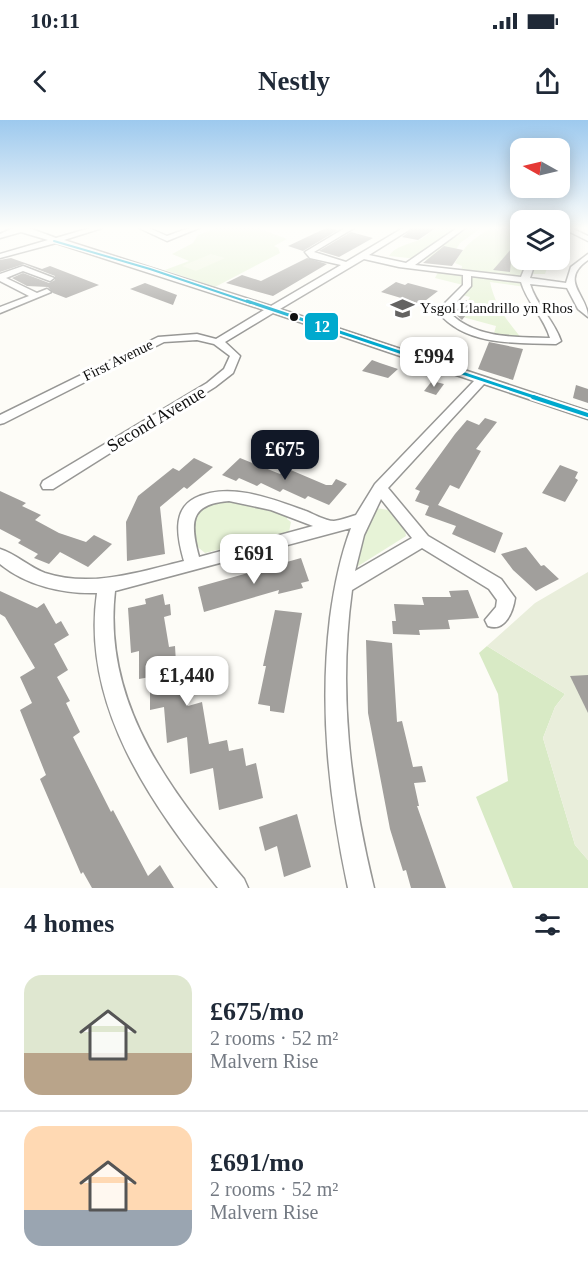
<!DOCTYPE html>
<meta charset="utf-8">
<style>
body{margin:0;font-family:Georgia,serif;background:#f6f6f7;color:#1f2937;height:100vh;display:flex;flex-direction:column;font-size:22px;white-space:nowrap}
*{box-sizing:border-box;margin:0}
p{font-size:20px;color:#747a83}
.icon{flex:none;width:33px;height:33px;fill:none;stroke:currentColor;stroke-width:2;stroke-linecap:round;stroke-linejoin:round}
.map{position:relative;height:768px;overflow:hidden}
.details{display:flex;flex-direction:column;background:#fff;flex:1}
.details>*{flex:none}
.needle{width:39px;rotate:278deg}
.buttons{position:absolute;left:510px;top:18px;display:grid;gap:12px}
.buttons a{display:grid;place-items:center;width:60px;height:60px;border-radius:12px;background:#fff;box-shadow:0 3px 15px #0003;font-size:30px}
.price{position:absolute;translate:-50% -51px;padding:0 14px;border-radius:12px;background:#fff;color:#222;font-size:20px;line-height:39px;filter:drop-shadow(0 2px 3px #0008)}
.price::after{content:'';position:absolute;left:50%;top:36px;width:18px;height:14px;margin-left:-9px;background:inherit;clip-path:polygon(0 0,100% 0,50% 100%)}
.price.current{background:#111827;color:#fff}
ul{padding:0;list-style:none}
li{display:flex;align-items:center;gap:18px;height:150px;padding:0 24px}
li+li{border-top:2px solid #e0e1e3}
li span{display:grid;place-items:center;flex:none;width:168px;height:120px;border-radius:18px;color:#555}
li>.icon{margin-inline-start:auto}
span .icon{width:72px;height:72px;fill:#fffc;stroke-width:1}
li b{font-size:26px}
h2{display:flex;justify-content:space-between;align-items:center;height:72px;padding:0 24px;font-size:26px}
.status{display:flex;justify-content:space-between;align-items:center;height:42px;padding:0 30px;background:#fff;direction:ltr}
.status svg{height:16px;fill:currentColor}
header{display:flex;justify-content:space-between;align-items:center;height:78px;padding:0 24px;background:#fff;font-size:27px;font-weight:700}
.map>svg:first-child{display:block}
.green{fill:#e7f3d7}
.forest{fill:#d8eac5}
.cemetery{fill:#e9eedb}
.pitch{fill:#f0f6e1}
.building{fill:#a19f9c}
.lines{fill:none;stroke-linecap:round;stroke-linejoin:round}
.minor-casing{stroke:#979795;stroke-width:3}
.minor{fill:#fffffe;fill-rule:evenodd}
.bus-1-far2-casing{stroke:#fff;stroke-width:4.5}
.bus-1-far1-casing{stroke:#fff;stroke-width:6}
.bus-1-casing{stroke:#fff;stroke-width:8}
.bus-1-far2{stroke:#00a9ce;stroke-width:2}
.bus-1-far1{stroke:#00a9ce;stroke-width:3}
.bus-1{stroke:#00a9ce;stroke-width:4}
.bus-dot{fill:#111;stroke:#fff;stroke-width:2}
.labels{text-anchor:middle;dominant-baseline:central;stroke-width:6;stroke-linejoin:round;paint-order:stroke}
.far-poi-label{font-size:15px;fill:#111;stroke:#fff;text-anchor:start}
.far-street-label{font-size:15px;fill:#111;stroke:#fff}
.street-label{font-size:18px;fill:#111;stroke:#fff}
.line-badge{stroke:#fff;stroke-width:2}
.badge-label{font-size:16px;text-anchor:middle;font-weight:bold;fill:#fff}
</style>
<div class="status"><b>10:11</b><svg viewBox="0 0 49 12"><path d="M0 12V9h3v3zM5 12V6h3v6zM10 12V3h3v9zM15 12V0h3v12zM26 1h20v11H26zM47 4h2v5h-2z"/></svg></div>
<header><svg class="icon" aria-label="back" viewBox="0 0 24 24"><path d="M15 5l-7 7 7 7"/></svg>Nestly<svg class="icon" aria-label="share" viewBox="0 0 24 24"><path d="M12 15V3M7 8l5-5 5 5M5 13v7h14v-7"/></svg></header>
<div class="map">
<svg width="588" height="768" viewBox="0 0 588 768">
<rect width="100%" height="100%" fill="#fdfcf7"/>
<g class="green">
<path d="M217 108H258L287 119 274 126 278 128 280 133 215 167 165 150 189 141 172 134 193 123 198 115Z"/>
<path d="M436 108H481L460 123 448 142 389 136C394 127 408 124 419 120 424 118 431 112 436 108Z"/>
<path d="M491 108H520V123L514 127 495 150 510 141 520 129V140H550L545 154H527L526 167 490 162C495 186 508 202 523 220L493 217 496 206 459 196 470 177 462 175 467 166 435 158 439 150 461 153 462 146 455 143C463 127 475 117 491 108Z"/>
<path d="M228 379 288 396 287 399 291 402 289 412 205 433 194 424 191 403 200 387Z"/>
<path d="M376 388 388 390 405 410 406 416 355 448 369 399Z"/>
</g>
<path class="forest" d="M487 526 565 574 555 587 543 618 575 725 588 740V768H513L476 677 508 661 498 574 479 533Z"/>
<path class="cemetery" d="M588 452V740L575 725 543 618 555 587 565 574 487 526 535 483Z"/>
<path class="pitch" d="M211 134 225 138 196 151 182 146Z"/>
<g class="building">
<path d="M326 108 338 110 303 131 288 126Z"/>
<path d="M414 108H436L418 120 402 117Z"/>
<path d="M351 112 373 118 339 137 319 131Z"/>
<path d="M444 126 463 130 452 146 423 143Z"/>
<path d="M512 128 510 152 493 150Z"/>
<path d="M11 138 42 149 50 146 99 165 66 178 53 173 48 167 27 166 12 158 23 153 49 163 55 160V156L24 144 0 152V140Z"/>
<path d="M307 138 327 144 273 176 226 163 242 155 261 161Z"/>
<path d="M396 162 405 165 408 163 438 171 421 184 381 172Z"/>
<path d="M145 163 177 175 173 185 130 169Z"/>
<path d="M466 180 473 186 462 200 454 193Z"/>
<path d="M489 222 523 229 513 260 478 249Z"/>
<path d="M372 240 380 243 398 249 388 258 362 251Z"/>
<path d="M432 261 444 264 436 275 424 271Z"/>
<path d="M576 265 588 269V283L573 278Z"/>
<path d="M485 298 497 302 476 329 481 331 459 369 450 365 438 385 503 413 495 433 452 414 456 406 425 395 429 386 415 381 420 371 415 369 455 314 467 300 479 305Z"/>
<path d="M194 338 213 347 187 369 184 367 160 387 165 434 127 441 126 402 138 376 173 348 179 351Z"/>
<path d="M240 338 280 354 286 348 326 365H332L336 359 347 364 329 385 308 376 305 379 283 369 280 372 261 363 257 366 239 358 236 361 222 355Z"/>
<path d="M560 345 578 352 575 358 578 360 565 382 542 373Z"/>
<path d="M0 371 26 383 22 386 41 395 35 400 59 413 86 422 94 415 112 424 88 447 60 432 49 444 34 438 38 434 18 423 21 420 0 409Z"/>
<path d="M526 427 541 446 544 445 559 459 536 471 513 450 501 434Z"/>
<path d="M301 438 309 461 301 463 303 468 278 474 279 470 204 492 198 467Z"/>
<path d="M468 470 479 498 448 500 450 509 419 510 420 515 393 514 392 501H396L394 484 424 485 422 477H451L449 471Z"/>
<path d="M0 471 37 488 44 483 56 504 61 501 69 515 54 524 68 550 57 557 70 581 66 583 80 612 73 617 111 692 113 690 148 756 160 745 174 768H92L83 752 81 754 40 659 46 655 20 590 32 583 20 557 35 548 5 497 0 494Z"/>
<path d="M163 474 165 485 170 484 171 495 164 497 169 527 175 526 176 543 185 541 188 586 202 582 209 624 227 620 229 631 243 628 246 646 256 643 263 678 219 690 213 648 190 654 187 617 167 623 164 587 150 590V557L139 559V531L131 533 128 488 146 484 145 479Z"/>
<path d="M275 490 302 493 284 593 270 591V586L258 584 266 546H263Z"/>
<path d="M366 520 392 523 397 602 402 601 413 647 422 646 426 662 414 663 419 686H417L446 768H411L406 750 403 751 390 709 368 593Z"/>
<path d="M588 555V593L570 556Z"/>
<path d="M297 694 311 747 284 757 277 726 265 731 259 707Z"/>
</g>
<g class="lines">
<defs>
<g id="minor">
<path d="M13 108H29L56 118 90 108H102L64 120 271 186 341 145 310 138 305 132 345 108H354L314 132 346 142 403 108H412L369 135 406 143 457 108H465L415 145 521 157 528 140H536L530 158 566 163 571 147 588 134V140C558 161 588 175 588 197L578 189 567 168 530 164C536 185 554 200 561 221L556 224C517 223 466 226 439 193L442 186 463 165V155L399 147 364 139 280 189 588 291V299L484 264 388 368 428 416 501 459 515 478C513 492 505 512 488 506L485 500 496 487 497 480 489 469 422 428 352 470C338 572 350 669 374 768H348C329 678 319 590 330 498 334 468 340 437 351 408L115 471C102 587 174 675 244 759L248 768H218C151 684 81 586 97 473 63 474 27 466 0 444V429C16 434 29 447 45 453 91 468 139 452 184 441 178 420 171 390 195 378 229 362 270 378 303 390 312 393 325 401 334 401 341 400 349 397 356 395L375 364 474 261 273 193 225 222 240 236 233 253 215 267 53 369H43L41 365 43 361 207 263 224 249 230 236 214 224 197 220 164 222 4 303 0 304V295L158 217 197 214 216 219 264 190 56 123 0 138V134L48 120 21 112 0 118V114ZM471 156 521 162C527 183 544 197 550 218 515 217 475 219 449 192L450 189 471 166ZM381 379 412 418 355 451 364 415ZM229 381 271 390 313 406 199 437C190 403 189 384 229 381Z"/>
<path d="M139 108H149L167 116 189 108H199L167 121Z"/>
<path d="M562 108H571L588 116V121Z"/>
<path d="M23 146 54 158 50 161 23 151 6 158 37 173 47 169 51 172 0 193V187L29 176 0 161V154Z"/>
</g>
</defs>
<use href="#minor" class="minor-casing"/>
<use href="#minor" class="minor"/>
<defs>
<path id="bus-1-far2" d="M54 121 150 149 251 183"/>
<path id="bus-1-far1" d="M247 181 537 278"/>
<path id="bus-1" d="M533 277 588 295"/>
</defs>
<use href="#bus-1-far2" class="bus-1-far2-casing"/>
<use href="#bus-1-far1" class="bus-1-far1-casing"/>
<use href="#bus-1" class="bus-1-casing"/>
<use href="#bus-1-far2" class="bus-1-far2"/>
<use href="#bus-1-far1" class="bus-1-far1"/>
<use href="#bus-1" class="bus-1"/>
</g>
<linearGradient id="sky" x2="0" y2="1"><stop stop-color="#9dc9ee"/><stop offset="0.5" stop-color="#fefefb"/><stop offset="1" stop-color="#fefefb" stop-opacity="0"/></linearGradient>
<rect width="588" height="216" fill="url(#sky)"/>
<defs>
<symbol id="school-bare" viewBox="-9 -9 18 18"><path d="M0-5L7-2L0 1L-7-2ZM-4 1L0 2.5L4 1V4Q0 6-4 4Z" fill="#646362" stroke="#fff" stroke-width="2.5" paint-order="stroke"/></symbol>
</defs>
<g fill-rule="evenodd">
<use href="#school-bare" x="386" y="172" width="33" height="33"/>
</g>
<circle class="bus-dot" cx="294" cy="197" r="5"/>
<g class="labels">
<g class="far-poi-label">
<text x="420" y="188">Ysgol Llandrillo yn Rhos</text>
</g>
<g class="far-street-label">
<text transform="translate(118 240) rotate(-26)">First Avenue</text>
</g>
<g class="street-label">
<text transform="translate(156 299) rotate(-31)">Second Avenue</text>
</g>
</g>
<rect class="line-badge" x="304" y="192" width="35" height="29" rx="6" fill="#00a9ce"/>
<g class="badge-label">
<text x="322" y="212">12</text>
</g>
</svg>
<div class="buttons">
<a><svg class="needle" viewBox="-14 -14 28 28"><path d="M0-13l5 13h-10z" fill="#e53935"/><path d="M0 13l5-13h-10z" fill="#747a83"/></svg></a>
<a><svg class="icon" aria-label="layers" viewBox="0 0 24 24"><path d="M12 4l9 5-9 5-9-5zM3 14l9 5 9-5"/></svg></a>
</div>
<b class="price" style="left:434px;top:268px">£994</b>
<b class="price current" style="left:285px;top:361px">£675</b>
<b class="price" style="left:254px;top:465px">£691</b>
<b class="price" style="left:187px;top:587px">£1,440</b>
</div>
<section class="details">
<h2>4 homes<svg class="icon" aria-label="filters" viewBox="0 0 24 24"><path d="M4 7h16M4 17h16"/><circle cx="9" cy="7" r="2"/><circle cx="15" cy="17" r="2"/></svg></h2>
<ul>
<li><span style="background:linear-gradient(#dfe7d0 65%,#b9a48a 0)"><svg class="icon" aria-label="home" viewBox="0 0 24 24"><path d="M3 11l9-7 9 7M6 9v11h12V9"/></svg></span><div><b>£675/mo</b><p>2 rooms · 52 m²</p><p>Malvern Rise</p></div></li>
<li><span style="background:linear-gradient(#ffd9b3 70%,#9aa5b1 0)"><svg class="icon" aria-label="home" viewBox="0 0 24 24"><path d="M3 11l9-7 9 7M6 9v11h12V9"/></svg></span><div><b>£691/mo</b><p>2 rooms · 52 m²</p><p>Malvern Rise</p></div></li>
</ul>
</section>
